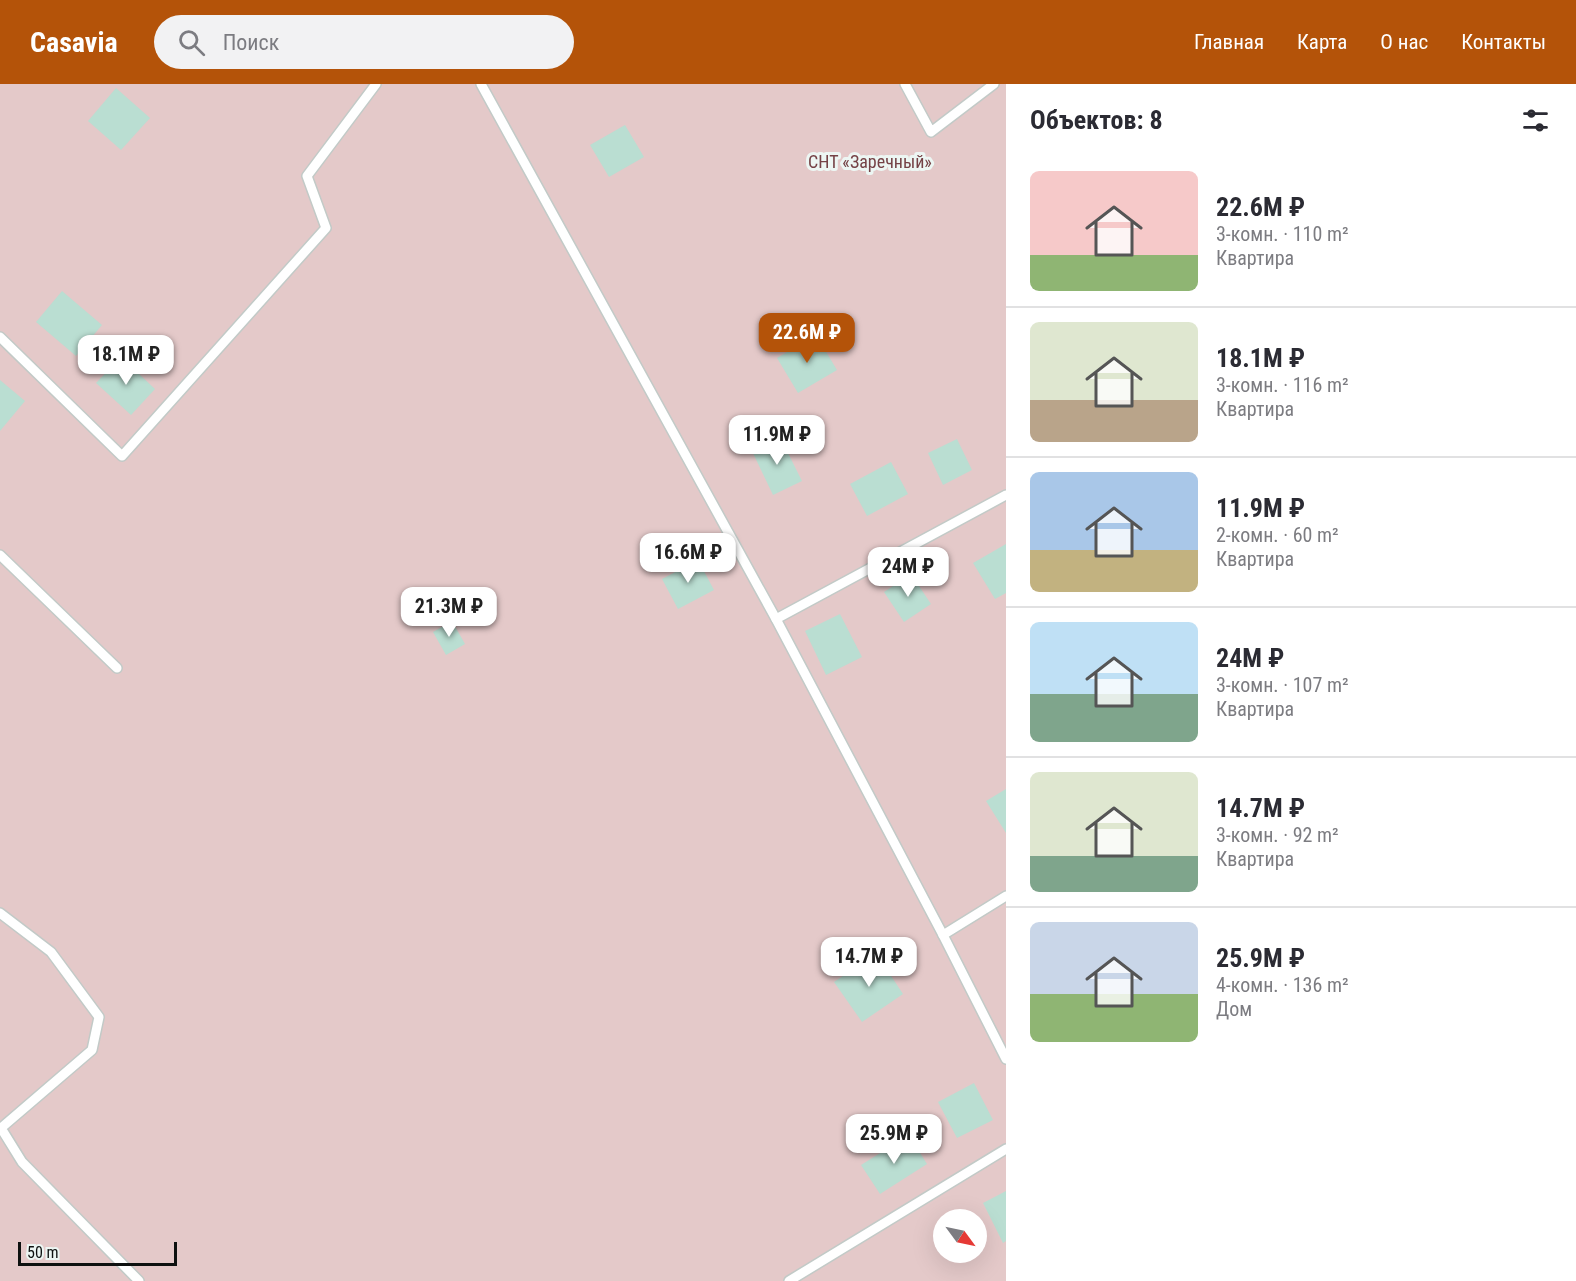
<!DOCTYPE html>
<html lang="ru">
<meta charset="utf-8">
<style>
body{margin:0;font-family:"Roboto Condensed",sans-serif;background:#f2f2f3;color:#2b2b33;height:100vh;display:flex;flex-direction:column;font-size:22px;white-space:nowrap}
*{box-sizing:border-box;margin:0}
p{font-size:20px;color:#7c7c81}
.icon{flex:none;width:33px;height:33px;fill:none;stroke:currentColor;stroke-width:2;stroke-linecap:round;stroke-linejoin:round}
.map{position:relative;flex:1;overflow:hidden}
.side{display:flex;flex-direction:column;background:#fff;width:570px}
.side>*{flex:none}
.needle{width:39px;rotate:123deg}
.buttons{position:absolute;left:933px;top:1125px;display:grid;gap:12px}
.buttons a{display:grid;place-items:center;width:54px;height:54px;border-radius:50%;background:#fff;box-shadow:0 6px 24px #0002;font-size:30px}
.scale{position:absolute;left:18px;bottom:15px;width:159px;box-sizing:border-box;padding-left:6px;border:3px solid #0e1110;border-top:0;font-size:16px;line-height:21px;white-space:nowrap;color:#0e1110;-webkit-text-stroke:4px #edf6f3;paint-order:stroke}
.price{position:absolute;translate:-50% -51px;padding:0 14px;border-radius:12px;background:#fff;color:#222;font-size:20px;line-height:39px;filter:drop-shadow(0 2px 3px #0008)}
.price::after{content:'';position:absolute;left:50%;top:36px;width:18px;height:14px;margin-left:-9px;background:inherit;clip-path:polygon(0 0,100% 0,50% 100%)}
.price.on{background:#b45309;color:#fff}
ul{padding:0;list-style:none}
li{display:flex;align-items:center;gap:18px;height:150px;padding:0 24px}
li+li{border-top:2px solid #e1e1e2}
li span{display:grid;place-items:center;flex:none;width:168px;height:120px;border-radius:9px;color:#555}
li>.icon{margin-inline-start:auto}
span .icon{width:72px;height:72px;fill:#fffc;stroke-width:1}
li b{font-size:26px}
h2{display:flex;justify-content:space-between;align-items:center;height:72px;padding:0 24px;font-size:26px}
header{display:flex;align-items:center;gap:36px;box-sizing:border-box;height:84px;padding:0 30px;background:#b45309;color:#fff}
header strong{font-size:28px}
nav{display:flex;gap:33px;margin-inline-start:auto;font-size:21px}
.search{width:420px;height:54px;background:#f2f2f3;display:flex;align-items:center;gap:15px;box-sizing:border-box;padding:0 21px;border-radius:33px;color:#7c7c81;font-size:22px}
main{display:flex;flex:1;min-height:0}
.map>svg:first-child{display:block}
.green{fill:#e4c9c9;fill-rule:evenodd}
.building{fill:#baded2}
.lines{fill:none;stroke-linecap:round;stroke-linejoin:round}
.service-casing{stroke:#c2cac7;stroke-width:12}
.service{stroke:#fff;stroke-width:9}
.labels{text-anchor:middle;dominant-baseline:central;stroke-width:6;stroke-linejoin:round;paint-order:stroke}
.park-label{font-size:18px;fill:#754246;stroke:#edf6f3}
</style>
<header>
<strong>Casavia</strong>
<div class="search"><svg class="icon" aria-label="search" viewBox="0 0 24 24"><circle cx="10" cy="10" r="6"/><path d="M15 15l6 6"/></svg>Поиск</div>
<nav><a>Главная</a><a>Карта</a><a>О нас</a><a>Контакты</a></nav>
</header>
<main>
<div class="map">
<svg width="1006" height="1197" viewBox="0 0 1006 1197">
<rect width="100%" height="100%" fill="#edf6f3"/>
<path class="green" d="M0 0H1006V1197H0ZM944 1136H976V1168H944Z"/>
<g class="building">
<path d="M116 4 150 34 121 66 88 37Z"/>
<path d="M625 41 644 73 609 93 590 61Z"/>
<path d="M62 207 102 241 76 272 36 238Z"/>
<path d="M816 251 837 286 798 309 777 274Z"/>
<path d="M121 273 155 305 131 331 96 299Z"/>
<path d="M0 296 25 317 0 347Z"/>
<path d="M780 353 802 397 773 411 752 367Z"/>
<path d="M957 355 972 386 943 401 928 369Z"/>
<path d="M891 378 908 410 867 432 850 400Z"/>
<path d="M1006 460V509L995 515 973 479Z"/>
<path d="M698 476 714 506 678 525 662 495Z"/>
<path d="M911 490 931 520 904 538 884 508Z"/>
<path d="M840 530 862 573 826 591 805 547Z"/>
<path d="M452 537 465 560 446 571 433 548Z"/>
<path d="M1006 705V749L986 717Z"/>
<path d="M876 869 903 910 862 938 834 898Z"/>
<path d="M974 999 993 1036 957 1054 938 1018Z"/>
<path d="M909 1051 927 1080 880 1110 861 1081Z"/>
<path d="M1006 1107V1157L1003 1159 983 1119Z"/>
</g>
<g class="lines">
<defs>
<g id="service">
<path d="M481 0 776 535 943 851"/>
<path d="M905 0 931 48 994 0"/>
<path d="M0 253 122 372 326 144 307 92 376 0"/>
<path d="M0 471 117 584"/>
<path d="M776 535 1006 411"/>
<path d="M1006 812 943 851 1006 975"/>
<path d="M0 829 51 868 99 933 92 966 1 1044 22 1078 139 1197"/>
<path d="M789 1197 1006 1065"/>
</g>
</defs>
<use href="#service" class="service-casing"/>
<use href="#service" class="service"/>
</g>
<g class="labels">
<g class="park-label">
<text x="870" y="77">СНТ «Заречный»</text>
</g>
</g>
</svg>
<div class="buttons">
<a><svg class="needle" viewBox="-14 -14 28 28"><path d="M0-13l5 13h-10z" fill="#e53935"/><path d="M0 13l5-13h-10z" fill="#7c7c81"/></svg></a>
</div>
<div class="scale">50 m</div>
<b class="price on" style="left:807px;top:280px">22.6M ₽</b>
<b class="price" style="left:126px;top:302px">18.1M ₽</b>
<b class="price" style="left:777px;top:382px">11.9M ₽</b>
<b class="price" style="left:688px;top:500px">16.6M ₽</b>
<b class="price" style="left:908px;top:514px">24M ₽</b>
<b class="price" style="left:449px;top:554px">21.3M ₽</b>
<b class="price" style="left:869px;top:904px">14.7M ₽</b>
<b class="price" style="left:894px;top:1081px">25.9M ₽</b>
</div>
<section class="side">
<h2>Объектов: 8<svg class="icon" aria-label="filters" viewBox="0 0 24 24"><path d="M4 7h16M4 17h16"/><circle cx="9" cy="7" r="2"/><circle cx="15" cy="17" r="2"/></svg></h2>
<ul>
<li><span style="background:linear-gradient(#f6c9c9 70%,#8fb573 0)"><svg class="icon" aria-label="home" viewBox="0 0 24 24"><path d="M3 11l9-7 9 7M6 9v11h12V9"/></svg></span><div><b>22.6M ₽</b><p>3-комн. · 110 m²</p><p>Квартира</p></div></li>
<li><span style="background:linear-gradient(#dfe7d0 65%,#b9a48a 0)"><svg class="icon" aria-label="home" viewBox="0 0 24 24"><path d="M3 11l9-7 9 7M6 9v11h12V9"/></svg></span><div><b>18.1M ₽</b><p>3-комн. · 116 m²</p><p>Квартира</p></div></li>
<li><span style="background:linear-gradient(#a9c7e8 65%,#c2b280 0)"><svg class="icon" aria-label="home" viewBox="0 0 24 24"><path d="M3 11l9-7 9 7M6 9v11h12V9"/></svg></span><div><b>11.9M ₽</b><p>2-комн. · 60 m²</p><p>Квартира</p></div></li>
<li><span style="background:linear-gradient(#bfe0f5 60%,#7fa58c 0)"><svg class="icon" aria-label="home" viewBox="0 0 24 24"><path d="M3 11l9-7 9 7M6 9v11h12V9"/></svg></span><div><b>24M ₽</b><p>3-комн. · 107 m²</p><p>Квартира</p></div></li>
<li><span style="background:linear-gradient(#dfe7d0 70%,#7fa58c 0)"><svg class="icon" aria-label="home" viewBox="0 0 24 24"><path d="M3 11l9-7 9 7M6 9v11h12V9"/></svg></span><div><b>14.7M ₽</b><p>3-комн. · 92 m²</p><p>Квартира</p></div></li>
<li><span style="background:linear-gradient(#c9d6e8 60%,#8fb573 0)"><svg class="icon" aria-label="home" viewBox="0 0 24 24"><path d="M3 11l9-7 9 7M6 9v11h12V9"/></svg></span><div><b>25.9M ₽</b><p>4-комн. · 136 m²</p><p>Дом</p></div></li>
</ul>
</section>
</main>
